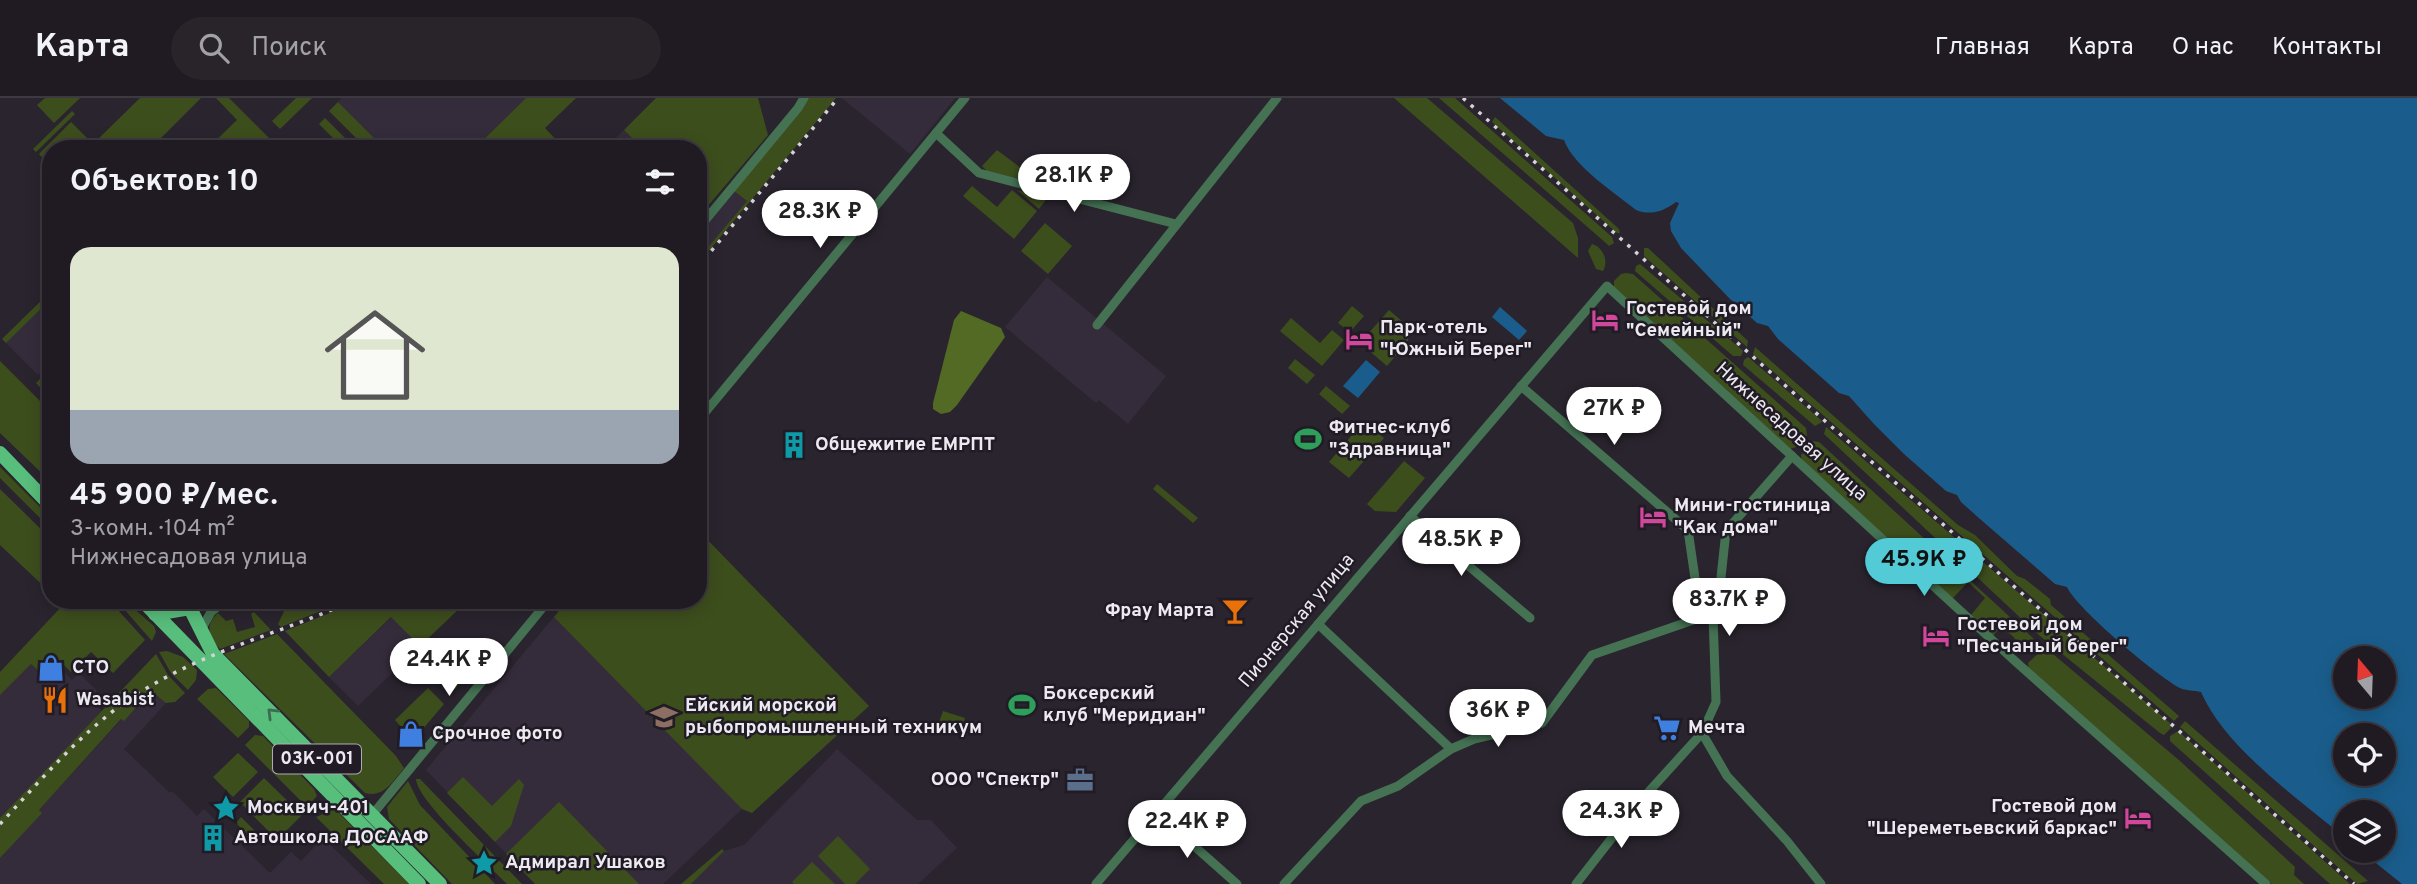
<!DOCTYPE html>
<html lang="ru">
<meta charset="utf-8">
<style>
body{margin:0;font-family:Overpass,sans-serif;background:#28242a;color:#f1f3f6;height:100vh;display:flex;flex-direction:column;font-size:26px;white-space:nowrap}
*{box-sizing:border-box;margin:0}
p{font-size:23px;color:#a2a1a5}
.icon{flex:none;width:38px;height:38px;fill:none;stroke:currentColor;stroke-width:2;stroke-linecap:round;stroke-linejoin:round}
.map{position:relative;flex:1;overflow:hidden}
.drawer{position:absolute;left:42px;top:42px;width:665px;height:469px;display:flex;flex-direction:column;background:#201b22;border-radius:28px;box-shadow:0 4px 18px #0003,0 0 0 2px #3d3940}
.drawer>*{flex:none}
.needle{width:46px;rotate:341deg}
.fabs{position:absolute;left:2333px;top:548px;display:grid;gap:14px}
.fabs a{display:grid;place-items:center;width:63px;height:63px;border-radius:50%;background:#201b22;box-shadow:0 4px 18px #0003,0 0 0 2px #3d3940;font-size:35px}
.price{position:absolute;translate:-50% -60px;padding:0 16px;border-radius:24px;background:#fff;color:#222;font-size:23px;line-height:46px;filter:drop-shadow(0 2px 4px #0008)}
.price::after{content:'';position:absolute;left:50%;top:42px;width:21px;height:16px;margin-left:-10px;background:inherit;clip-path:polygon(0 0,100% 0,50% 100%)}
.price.current{background:#52cbd7;color:#111}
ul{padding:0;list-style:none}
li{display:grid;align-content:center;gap:14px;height:371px;padding:0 28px}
li span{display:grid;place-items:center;height:217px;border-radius:21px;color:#555}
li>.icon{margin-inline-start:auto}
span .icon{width:126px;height:126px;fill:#fffc;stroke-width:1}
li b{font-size:30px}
h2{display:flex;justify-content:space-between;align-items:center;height:84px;padding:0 28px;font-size:30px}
header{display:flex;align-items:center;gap:42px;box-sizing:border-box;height:98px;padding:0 35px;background:#201b22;border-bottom:2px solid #3d3940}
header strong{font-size:33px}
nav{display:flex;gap:38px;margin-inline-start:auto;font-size:24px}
.search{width:490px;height:63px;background:#28242a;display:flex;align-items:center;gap:18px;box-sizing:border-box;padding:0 24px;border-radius:38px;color:#a2a1a5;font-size:26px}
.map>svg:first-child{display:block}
.built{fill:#352c3b}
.green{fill:#3d4e1d}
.forest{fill:#526a24}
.water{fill:#1a5d8c;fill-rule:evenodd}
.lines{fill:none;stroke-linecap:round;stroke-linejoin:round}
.minor{stroke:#447253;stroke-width:9}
.primary{stroke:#58be7c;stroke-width:14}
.rail{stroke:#d6d2d9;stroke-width:3.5;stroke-dasharray:3.5 7;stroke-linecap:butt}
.oneway{stroke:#3c6c50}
.labels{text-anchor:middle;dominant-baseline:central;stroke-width:5;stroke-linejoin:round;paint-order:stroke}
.shield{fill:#201b24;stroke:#b0abb3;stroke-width:2}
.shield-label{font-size:18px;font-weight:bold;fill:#ede9f0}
.poi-label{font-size:19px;font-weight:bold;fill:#ede9f0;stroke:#201b24;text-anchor:start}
.street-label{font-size:19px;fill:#ede9f0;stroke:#201b24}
</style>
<header>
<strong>Карта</strong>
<div class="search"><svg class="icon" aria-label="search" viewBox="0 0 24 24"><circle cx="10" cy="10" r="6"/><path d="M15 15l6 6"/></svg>Поиск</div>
<nav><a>Главная</a><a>Карта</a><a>О нас</a><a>Контакты</a></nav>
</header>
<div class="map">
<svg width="2417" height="786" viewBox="0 0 2417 786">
<rect width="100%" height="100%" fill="#2a242e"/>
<g class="built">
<path d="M342 0H526L474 51H385L338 4Z"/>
<path d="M842 0H955L910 56Z"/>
<path d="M624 32 643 51 605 50Z"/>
<path d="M734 93 747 103 698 161V136Z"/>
<path d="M1047 179 1166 278 1128 326 1099 302 1096 305 1005 229Z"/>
<path d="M51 201V264L38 277 6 245Z"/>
<path d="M568 502H698L850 626 752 715 742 711 663 786H535L426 672Z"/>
<path d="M392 519 420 548 358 608 329 579Z"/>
<path d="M51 561 72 582 79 575 97 593 92 598 95 606 102 613 0 720V597L31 566 39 573Z"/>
<path d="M156 596 166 605 124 651 169 694H173L197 718 204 711 270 775 291 754 301 763 323 740 371 786H0V760L41 715 39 712 122 621 124 622 140 605 144 609Z"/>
<path d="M837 651 917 722H931L957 750 918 786H691L724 753 744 747Z"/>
</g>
<g class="green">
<path d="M45 0H80L54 25 37 7Z"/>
<path d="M140 0H201L150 51H51V68L39 56 71 24 93 46Z"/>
<path d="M216 0H229L270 41 261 51H207L237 22Z"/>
<path d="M296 0H312L280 31 272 23Z"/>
<path d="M526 0H576L545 30 565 51H474Z"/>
<path d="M656 0H758L768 37 707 109 698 102V51H643L624 32Z"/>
<path d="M807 0H836L698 166V161L747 103 734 93Z"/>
<path d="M1394 0H1427L1573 125 1578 140V160Z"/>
<path d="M1439 0H1455L1612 139 1614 145 1609 148 1607 146Z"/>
<path d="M338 4 385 51H367L329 13Z"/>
<path d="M72 13 75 16 36 54 33 51Z"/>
<path d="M1495 19 1619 131 1620 135H1617L1492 24Z"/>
<path d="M325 20 356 51H331L337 44 319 26Z"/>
<path d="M997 52 1042 86 987 73 982 68Z"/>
<path d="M972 88 997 109 1012 92 1037 113 1014 141 963 98Z"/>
<path d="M1017 92 1048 99 1039 111Z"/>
<path d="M1045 125 1072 148 1048 176 1021 153Z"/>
<path d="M1592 146C1603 149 1609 163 1603 173L1596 171 1588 153Z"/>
<path d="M1644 150H1648L1748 243 1747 249 1644 158Z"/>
<path d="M1640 166 1741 251 1743 253 1741 258H1733L1635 173 1636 168Z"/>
<path d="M1626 175 1633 176 1806 330 1807 338 1796 349 1790 351 1614 189V183L1621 176Z"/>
<path d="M48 196 51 201 6 245 2 241Z"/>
<path d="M1352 208 1364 218 1350 234 1338 225Z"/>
<path d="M1389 212 1410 230 1408 243 1387 268 1360 245Z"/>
<path d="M1291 220 1320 245 1332 232 1344 242 1322 268 1280 233Z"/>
<path d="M1755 249 1958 427 1975 437 2017 478 2025 481 2050 501 2051 507 2179 618 2174 623 1753 256Z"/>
<path d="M1748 259 1821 322 1822 324 1815 328 1743 267 1744 262Z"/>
<path d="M1295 261 1315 277 1307 286 1288 270Z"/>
<path d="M0 263 51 314V384L0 335Z"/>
<path d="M51 270V301L36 285Z"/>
<path d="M1326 288 1350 308 1342 316 1319 296Z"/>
<path d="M1364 323 1384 340 1349 380 1329 364Z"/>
<path d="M1826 329 2170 625 2171 630 2164 637 2160 635 2040 538 1824 336Z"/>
<path d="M1813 343 1819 344 2034 541 2021 555C2019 543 2012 534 1999 531L1993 538 1971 517 1985 500 1968 484 1952 501 1802 362 1801 357Z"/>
<path d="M1404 363 1425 380 1396 414 1375 413 1367 406Z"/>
<path d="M0 369 51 420V431L0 380Z"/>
<path d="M1157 386 1198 420 1193 425 1153 391Z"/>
<path d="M0 391 51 441V495L0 447Z"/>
<path d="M698 432 869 608 752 715 742 711 554 519 568 502H698Z"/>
<path d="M59 502H109L145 542 113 575 91 554 71 574 54 558 39 573 31 566 0 597V574L63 507Z"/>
<path d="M116 502H124L154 528 156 534 152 543Z"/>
<path d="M321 502H348L281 529 278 526 287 507 299 504 306 511Z"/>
<path d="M362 502H456L462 508 420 548 391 519 329 579 285 533Z"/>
<path d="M254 514 271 532 220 551C209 538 204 528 218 515L226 523 233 521 237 534 255 529 251 516Z"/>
<path d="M277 536 396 658 404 670C393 683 384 700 365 695L224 556Z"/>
<path d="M479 541 489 551 455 591 441 577Z"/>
<path d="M2043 551 2053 556 2180 663 2295 769 2294 777 2304 786H2272L2029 571 2028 565Z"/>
<path d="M167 553 183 559 197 572 196 582 188 592 171 575 159 554Z"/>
<path d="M156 556 168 577 185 595 175 604 166 605 155 596 144 609 140 605 124 623 121 621 39 712 42 715 0 760V720Z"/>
<path d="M216 590 249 623V629L238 640 197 601 208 591Z"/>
<path d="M428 590 444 606 422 632 413 622 403 631 395 622Z"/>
<path d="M943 613 965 620 960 634 938 627Z"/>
<path d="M2185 623 2368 783 2357 786 2180 629Z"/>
<path d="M2178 633 2350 786H2330L2170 643V638Z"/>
<path d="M255 637 263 638 314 691 317 698 307 709 245 647Z"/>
<path d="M238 655 258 674 233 699 213 679Z"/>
<path d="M463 679 492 708 519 681 524 687 511 728 495 744 447 695Z"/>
<path d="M264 680 302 717 277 742 240 704Z"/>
<path d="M416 681H420L522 786H507C489 767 417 703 416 681Z"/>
<path d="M408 683 420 707 495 786H452L389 721 387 709Z"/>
<path d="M559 704 639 786H535L506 756Z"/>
<path d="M333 712 337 713 409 786H384L316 719Z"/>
<path d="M241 719 262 740 257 746 236 725Z"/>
<path d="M838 738 870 771 855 786H845L818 758Z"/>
<path d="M722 751 724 753 691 786H681Z"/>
<path d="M812 764 835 786H794L792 784Z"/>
</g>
<path class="forest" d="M961 213 1001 230 1005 239 957 307 950 314 941 316 933 311V305L954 222Z"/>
<g class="water">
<path d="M1500 0H2417V786H2402L2361 753 2384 752V714H2345V740C2298 700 2226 651 2201 594 2194 592 2186 593 2180 590 2157 578 2077 511 2067 489L2055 486 1980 421 1961 404 1957 397 1946 393 1904 356 1873 325 1849 298 1839 295 1778 241 1768 228 1757 225 1729 200 1681 150 1671 133 1670 125 1679 105 1676 104C1664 113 1651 118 1636 112 1614 94 1574 69 1564 42L1546 38ZM2384 560V598H2345V560ZM2345 637H2384V676H2345Z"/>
<path d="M1500 209 1527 233 1519 242 1492 219Z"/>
<path d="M1366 262 1380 274 1358 300 1343 288Z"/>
</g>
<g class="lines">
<g class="minor">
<path d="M936 35 979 75 1176 126"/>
<path d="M698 131 798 10 804 0"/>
<path d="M1097 227 1277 0"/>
<path d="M1521 288 1688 432 1697 494 1705 518H1710"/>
<path d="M698 323 965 0"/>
<path d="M1410 418 1530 520"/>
<path d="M190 510 230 502"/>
<path d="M1318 526 1451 651"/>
<path d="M201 532 211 514 221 506"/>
<path d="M1702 635 1727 678 1787 743 1821 786"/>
<path d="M1157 715 1237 786"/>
<path d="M372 717 549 502"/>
<path d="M1096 786 1607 188 2016 564 2266 786"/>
<path d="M1284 786 1361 703 1398 688 1451 651 1474 641 1542 625 1592 557 1705 518"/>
<path d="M1576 786 1643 700 1702 635 1716 604 1713 518 1718 507 1726 433 1792 358"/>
</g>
<g class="primary">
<path d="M0 355 51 408"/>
<path d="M142 502 419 786"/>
<path d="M182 502 190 510 213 556 440 786"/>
<path d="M155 516 190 510"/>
</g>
<g class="rail">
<path d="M1463 0 1825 323 2354 786"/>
<path d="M698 169 838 0"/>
<path d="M0 726C43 680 86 628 139 595 206 552 283 535 354 502"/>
</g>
</g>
<defs><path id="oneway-chevron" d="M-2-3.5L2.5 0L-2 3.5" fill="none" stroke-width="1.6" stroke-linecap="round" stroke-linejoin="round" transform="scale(1.75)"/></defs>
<use class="oneway" href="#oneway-chevron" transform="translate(272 615) rotate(-135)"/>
<defs>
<symbol id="hotel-bare" viewBox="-9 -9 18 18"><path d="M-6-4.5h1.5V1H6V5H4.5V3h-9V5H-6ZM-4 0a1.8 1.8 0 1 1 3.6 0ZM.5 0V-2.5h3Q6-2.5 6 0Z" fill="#d1479c" stroke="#201b24" stroke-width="2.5" paint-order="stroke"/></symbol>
<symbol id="stadium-bare" viewBox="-9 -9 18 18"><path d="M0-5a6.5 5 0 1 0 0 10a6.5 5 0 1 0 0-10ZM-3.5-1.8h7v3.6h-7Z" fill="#2e9e5b" stroke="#201b24" stroke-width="2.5" paint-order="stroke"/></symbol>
<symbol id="building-bare" viewBox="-9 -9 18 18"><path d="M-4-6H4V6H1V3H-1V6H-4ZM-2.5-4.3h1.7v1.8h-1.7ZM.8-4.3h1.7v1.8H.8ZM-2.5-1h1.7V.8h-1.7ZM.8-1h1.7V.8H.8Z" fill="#0f9aa8" stroke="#201b24" stroke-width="2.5" paint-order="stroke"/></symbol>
<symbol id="bar-bare" viewBox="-9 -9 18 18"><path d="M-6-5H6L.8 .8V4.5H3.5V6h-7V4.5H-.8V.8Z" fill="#e8710a" stroke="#201b24" stroke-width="2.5" paint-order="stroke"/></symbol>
<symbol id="shop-bare" viewBox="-9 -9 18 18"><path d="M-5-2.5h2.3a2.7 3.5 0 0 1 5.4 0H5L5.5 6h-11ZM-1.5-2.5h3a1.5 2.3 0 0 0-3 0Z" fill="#3f7fe0" stroke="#201b24" stroke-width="2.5" paint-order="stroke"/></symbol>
<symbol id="restaurant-bare" viewBox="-9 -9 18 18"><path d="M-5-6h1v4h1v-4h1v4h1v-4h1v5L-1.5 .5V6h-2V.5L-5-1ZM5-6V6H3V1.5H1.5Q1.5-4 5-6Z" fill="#e8710a" stroke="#201b24" stroke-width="2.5" paint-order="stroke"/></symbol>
<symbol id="university-bare" viewBox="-9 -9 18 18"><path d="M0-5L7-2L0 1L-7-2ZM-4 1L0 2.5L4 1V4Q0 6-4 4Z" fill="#8d6e63" stroke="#201b24" stroke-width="2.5" paint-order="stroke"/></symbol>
<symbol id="supermarket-bare" viewBox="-9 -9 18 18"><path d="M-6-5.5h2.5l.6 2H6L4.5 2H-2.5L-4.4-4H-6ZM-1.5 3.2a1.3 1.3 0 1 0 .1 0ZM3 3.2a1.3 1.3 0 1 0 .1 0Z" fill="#3f7fe0" stroke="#201b24" stroke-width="2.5" paint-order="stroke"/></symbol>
<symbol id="office-bare" viewBox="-9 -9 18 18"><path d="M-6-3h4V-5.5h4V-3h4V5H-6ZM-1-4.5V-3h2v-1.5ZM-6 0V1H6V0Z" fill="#5c6f8a" stroke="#201b24" stroke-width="2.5" paint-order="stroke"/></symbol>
<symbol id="sight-bare" viewBox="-9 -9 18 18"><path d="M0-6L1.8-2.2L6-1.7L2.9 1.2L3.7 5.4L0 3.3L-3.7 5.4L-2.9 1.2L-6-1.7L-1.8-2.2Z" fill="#0f9aa8" stroke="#201b24" stroke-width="2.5" paint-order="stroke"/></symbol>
</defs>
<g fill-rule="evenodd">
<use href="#hotel-bare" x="1586" y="203" width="38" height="38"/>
<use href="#hotel-bare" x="1340" y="222" width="38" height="38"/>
<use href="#stadium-bare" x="1289" y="322" width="38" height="38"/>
<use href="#building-bare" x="775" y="328" width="38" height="38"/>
<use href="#hotel-bare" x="1634" y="400" width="38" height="38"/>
<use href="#bar-bare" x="1216" y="494" width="38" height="38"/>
<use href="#hotel-bare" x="1917" y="519" width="38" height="38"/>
<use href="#shop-bare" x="32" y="551" width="38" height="38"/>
<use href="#restaurant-bare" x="36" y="583" width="38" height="38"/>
<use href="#stadium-bare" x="1003" y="588" width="38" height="38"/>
<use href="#university-bare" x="645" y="600" width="38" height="38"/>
<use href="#supermarket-bare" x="1648" y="611" width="38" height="38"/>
<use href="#shop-bare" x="392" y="617" width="38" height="38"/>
<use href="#office-bare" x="1061" y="663" width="38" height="38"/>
<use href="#sight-bare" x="207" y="691" width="38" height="38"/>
<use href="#hotel-bare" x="2119" y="701" width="38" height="38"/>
<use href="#building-bare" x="194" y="721" width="38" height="38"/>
<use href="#sight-bare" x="465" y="746" width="38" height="38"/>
</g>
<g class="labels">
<rect class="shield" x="273" y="646.5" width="88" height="29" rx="5"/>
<g class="shield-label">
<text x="317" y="661">03К-001</text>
</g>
<g class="poi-label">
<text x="1626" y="211">Гостевой дом<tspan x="1626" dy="22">"Семейный"</tspan></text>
<text x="1380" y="230">Парк-отель<tspan x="1380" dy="22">"Южный Берег"</tspan></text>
<text x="1329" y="330">Фитнес-клуб<tspan x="1329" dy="22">"Здравница"</tspan></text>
<text x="815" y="347">Общежитие ЕМРПТ</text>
<text x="1674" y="408">Мини-гостиница<tspan x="1674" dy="22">"Как дома"</tspan></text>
<text x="1214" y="513" text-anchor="end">Фрау Марта</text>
<text x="1957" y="527">Гостевой дом<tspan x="1957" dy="22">"Песчаный берег"</tspan></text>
<text x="72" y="570">СТО</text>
<text x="1043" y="596">Боксерский<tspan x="1043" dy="22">клуб "Меридиан"</tspan></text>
<text x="76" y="602">Wasabist</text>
<text x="685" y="608">Ейский морской<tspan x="685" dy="22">рыбопромышленный техникум</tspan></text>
<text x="1688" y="630">Мечта</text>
<text x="432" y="636">Срочное фото</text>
<text x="1059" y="682" text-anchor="end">ООО "Спектр"</text>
<text x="2117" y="709" text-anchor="end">Гостевой дом<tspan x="2117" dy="22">"Шереметьевский баркас"</tspan></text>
<text x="247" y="710">Москвич-401</text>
<text x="234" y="740">Автошкола ДОСААФ</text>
<text x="505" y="765">Адмирал Ушаков</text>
</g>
<g class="street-label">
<text transform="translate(1791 334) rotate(42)">Нижнесадовая улица</text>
<text transform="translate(1297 523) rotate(-50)">Пионерская улица</text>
</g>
</g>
</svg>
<div class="fabs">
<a><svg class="needle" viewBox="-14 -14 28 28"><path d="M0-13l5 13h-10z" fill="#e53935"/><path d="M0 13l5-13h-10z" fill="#a2a1a5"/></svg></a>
<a><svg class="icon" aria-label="locate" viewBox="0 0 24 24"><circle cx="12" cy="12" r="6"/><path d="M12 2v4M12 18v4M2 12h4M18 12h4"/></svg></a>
<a><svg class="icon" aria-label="layers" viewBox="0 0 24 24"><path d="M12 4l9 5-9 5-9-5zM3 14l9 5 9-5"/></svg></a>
</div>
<b class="price" style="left:1074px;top:116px">28.1K ₽</b>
<b class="price" style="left:820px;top:152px">28.3K ₽</b>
<b class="price" style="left:1614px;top:349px">27K ₽</b>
<b class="price" style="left:1461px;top:480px">48.5K ₽</b>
<b class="price current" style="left:1924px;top:500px">45.9K ₽</b>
<b class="price" style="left:1729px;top:540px">83.7K ₽</b>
<b class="price" style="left:449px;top:600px">24.4K ₽</b>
<b class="price" style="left:1498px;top:651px">36K ₽</b>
<b class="price" style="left:1621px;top:752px">24.3K ₽</b>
<b class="price" style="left:1187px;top:762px">22.4K ₽</b>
<section class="drawer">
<h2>Объектов: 10<svg class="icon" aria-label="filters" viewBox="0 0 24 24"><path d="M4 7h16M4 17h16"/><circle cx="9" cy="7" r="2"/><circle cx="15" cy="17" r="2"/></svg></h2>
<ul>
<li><span style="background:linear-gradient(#dfe7d0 75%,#9aa5b1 0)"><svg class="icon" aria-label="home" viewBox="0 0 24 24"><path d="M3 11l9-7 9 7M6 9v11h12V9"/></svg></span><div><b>45 900 ₽/мес.</b><p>3-комн. · 104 m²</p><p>Нижнесадовая улица</p></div></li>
</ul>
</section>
</div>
